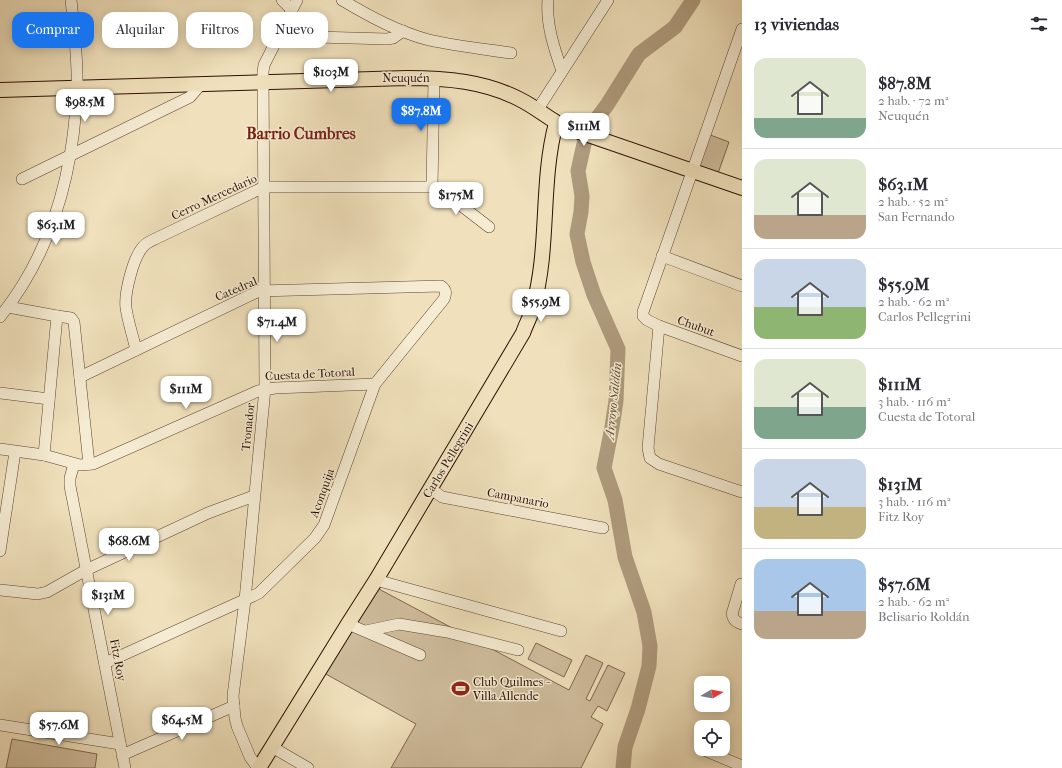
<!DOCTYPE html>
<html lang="es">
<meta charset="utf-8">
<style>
body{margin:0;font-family:"IM FELL French Canon",serif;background:#f7f7f7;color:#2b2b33;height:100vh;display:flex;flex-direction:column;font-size:15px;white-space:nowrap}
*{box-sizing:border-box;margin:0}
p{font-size:13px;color:#7c7c81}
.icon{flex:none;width:22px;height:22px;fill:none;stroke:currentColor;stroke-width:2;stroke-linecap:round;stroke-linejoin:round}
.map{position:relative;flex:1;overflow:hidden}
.details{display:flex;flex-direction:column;background:#fff;width:320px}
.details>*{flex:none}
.top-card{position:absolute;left:12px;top:12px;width:380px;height:36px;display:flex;gap:8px}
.needle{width:26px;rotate:80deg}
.tools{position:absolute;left:694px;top:676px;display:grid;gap:8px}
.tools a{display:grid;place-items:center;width:36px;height:36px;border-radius:8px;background:#fff;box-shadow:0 2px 10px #0003;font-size:20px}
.price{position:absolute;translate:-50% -34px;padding:0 9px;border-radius:8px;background:#fff;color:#222;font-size:13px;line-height:26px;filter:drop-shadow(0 1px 2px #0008)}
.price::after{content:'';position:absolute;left:50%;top:24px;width:12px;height:9px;margin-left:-6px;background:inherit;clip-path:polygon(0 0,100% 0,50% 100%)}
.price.active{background:#1a73e8;color:#fff}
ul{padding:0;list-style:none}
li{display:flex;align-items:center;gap:12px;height:100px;padding:0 12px}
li+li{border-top:1px solid #e1e1e2}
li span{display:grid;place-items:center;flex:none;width:112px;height:80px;border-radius:12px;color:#555}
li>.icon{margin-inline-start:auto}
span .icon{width:48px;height:48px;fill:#fffc;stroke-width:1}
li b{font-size:17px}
h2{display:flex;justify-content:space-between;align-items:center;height:48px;padding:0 12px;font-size:17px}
.tag{padding:0 14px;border-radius:12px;background:#fff;box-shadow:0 2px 10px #0003;font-size:14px;line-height:36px}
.tag.active{background:#1a73e8;color:#fff}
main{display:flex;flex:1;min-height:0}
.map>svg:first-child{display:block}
.green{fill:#cfbd9d;stroke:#7f6650}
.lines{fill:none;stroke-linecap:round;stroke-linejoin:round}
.river{stroke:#ae9a7d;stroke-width:15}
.minor-casing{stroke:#5f4431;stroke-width:12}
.major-casing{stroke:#2f0f03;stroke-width:16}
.minor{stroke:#f5ecd3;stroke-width:11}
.major{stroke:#f0e1bc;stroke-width:14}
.labels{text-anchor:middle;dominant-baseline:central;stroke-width:3;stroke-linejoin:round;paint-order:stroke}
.street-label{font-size:12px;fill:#2f0f03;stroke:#f5ecd3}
.poi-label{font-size:12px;fill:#2f0f03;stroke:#f5ecd3;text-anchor:start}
.water-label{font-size:13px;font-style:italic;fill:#684e3a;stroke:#f5ecd3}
.district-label{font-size:16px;font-weight:bold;fill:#7a1f14;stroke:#f5ecd3}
</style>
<main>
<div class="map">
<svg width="742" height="768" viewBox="0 0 742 768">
<rect width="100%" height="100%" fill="#f0e1bc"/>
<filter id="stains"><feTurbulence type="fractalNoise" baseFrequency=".005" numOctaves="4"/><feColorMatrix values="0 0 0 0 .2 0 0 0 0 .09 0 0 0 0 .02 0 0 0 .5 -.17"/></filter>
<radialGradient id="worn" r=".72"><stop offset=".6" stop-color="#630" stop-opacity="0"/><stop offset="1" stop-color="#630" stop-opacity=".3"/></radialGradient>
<g class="green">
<path d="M705 133 729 142 716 179 692 170Z"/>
<path d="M377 588 569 690 586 655 603 663 586 699 590 701 608 665 625 673 607 711 598 706 591 717 603 724 581 768H391L416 724 324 673Z"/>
<path d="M536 643 572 660 564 677 528 659Z"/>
<path d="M12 739 97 754 95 768H6Z"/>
</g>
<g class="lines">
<path class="river" d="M623 768 625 747 638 709 649 666 650 646 644 612 625 557 615 500 604 468 612 427 616 401 618 349 594 295 583 262 577 234 581 212 582 196 578 171 584 144 592 125 607 105 639 54 675 27 693 0"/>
<defs>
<g id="minor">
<path d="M282 0 292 10"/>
<path d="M342 0C369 16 398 32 429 40 456 46 484 49 511 53"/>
<path d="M548 0C546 24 554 48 562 71"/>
<path d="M742 29 643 312V316L647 320 659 326 742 356"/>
<path d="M280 36 387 39 393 38 403 31"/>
<path d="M538 109 608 0"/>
<path d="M22 179 190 97 202 83"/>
<path d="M432 187 434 78"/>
<path d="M662 256 742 286"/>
<path d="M8 307 57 316"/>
<path d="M0 317C52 252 74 171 77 88 78 59 74 29 71 0"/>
<path d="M659 326 648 448 650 458 659 464 742 492"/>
<path d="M136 350C133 336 128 322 126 308 124 294 133 259 142 248 145 243 151 241 157 238L264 187H432L441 190 489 227"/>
<path d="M80 377 259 291 441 286C447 290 446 294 444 299L375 384 324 525 315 538 259 593 253 596 105 663"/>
<path d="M0 393 49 399"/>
<path d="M0 449 44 455 80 465 93 464 258 391 275 388 375 384"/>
<path d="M44 455 57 316 71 318 74 322 89 464"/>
<path d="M74 464 70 478V486L125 768"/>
<path d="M431 489 442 497 603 528"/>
<path d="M0 551 15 452"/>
<path d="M376 580 561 631"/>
<path d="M741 584 732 614C734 621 736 622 742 624"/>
<path d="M0 590 38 594 47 592 86 570 208 513 254 496"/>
<path d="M348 624 420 655"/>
<path d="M366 631 399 624 447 632 518 650"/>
<path d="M0 725 120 744"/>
<path d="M272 747 308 768"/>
<path d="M704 750 742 766"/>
<path d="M122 755 234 706"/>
<path d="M258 768 250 757 237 726 235 718 233 696 245 600 265 388 263 72 264 65 297 0"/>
</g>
<g id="major">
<path d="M0 90 407 78C446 78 485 81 521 100 537 108 550 120 565 127L742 188"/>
<path d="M259 768 348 624 376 580 523 333C526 324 531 316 533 307 550 248 540 183 556 123"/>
</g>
</defs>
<use href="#minor" class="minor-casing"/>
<use href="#major" class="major-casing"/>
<use href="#minor" class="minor"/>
<use href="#major" class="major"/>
</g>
<defs>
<symbol id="stadium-bare" viewBox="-9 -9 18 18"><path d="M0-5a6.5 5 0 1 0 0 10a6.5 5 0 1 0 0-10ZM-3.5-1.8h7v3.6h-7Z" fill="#8f2418" stroke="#f5ecd3" stroke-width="2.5" paint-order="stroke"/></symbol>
</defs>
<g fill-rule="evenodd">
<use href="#stadium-bare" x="448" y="676" width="25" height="25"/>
</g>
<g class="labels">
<g class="street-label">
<text x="406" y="78">Neuquén</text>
<text transform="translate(214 197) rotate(-25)">Cerro Mercedario</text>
<text transform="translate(236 289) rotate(-23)">Catedral</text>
<text transform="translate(696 326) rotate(20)">Chubut</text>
<text transform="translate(310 374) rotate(-3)">Cuesta de Totoral</text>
<text transform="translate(248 427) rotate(-84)">Tronador</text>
<text transform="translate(448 460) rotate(-59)">Carlos Pellegrini</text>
<text transform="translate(322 493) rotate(-70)">Aconquija</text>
<text transform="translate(518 498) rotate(11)">Campanario</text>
<text transform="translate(118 660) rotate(79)">Fitz Roy</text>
</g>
<g class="poi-label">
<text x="473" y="682">Club Quilmes -<tspan x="473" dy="14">Villa Allende</tspan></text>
</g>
<g class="water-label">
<text transform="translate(613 401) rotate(-84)">Arroyo Saldán</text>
</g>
<g class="district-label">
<text x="301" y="133">Barrio Cumbres</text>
</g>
</g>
<rect width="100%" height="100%" filter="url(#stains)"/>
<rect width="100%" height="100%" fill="url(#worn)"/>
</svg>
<div class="tools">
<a><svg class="needle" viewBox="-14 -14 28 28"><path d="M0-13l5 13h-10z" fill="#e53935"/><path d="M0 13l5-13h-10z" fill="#7c7c81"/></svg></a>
<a><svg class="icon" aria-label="locate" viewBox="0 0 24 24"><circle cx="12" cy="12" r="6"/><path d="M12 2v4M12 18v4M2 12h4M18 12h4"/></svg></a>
</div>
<b class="price" style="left:331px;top:93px">$103M</b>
<b class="price" style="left:85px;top:123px">$98.5M</b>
<b class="price active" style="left:421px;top:132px">$87.8M</b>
<b class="price" style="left:584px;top:147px">$111M</b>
<b class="price" style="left:456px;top:216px">$175M</b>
<b class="price" style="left:56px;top:246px">$63.1M</b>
<b class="price" style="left:541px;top:323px">$55.9M</b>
<b class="price" style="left:277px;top:343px">$71.4M</b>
<b class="price" style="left:186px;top:410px">$111M</b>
<b class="price" style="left:129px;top:562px">$68.6M</b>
<b class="price" style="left:108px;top:616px">$131M</b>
<b class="price" style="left:182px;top:741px">$64.5M</b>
<b class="price" style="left:59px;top:746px">$57.6M</b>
<div class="top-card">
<a class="tag active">Comprar</a>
<a class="tag">Alquilar</a>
<a class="tag">Filtros</a>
<a class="tag">Nuevo</a>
</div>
</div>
<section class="details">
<h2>13 viviendas<svg class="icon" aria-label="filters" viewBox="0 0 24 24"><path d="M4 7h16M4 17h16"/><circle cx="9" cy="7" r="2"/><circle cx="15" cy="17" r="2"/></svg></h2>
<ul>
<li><span style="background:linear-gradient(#dfe7d0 75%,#7fa58c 0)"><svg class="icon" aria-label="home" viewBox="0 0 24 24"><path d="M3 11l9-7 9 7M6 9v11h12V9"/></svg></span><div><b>$87.8M</b><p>2 hab. · 72 m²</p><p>Neuquén</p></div></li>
<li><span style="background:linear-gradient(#dfe7d0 70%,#b9a48a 0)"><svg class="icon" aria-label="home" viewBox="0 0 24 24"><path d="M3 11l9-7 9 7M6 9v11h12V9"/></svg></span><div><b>$63.1M</b><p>2 hab. · 52 m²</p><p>San Fernando</p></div></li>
<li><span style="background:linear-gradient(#c9d6e8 60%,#8fb573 0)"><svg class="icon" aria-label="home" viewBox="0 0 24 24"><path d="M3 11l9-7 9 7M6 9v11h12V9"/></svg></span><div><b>$55.9M</b><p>2 hab. · 62 m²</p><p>Carlos Pellegrini</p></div></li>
<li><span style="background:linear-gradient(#dfe7d0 60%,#7fa58c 0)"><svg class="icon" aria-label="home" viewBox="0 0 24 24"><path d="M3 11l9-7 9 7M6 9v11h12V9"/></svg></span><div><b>$111M</b><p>3 hab. · 116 m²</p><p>Cuesta de Totoral</p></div></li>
<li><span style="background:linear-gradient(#c9d6e8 60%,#c2b280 0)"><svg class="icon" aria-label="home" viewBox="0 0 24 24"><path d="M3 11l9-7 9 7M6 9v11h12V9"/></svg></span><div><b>$131M</b><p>3 hab. · 116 m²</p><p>Fitz Roy</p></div></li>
<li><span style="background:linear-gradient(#a9c7e8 65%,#b9a48a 0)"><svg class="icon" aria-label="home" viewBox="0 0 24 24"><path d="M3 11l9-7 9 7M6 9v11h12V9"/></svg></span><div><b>$57.6M</b><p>2 hab. · 62 m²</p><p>Belisario Roldán</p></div></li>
</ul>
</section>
</main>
